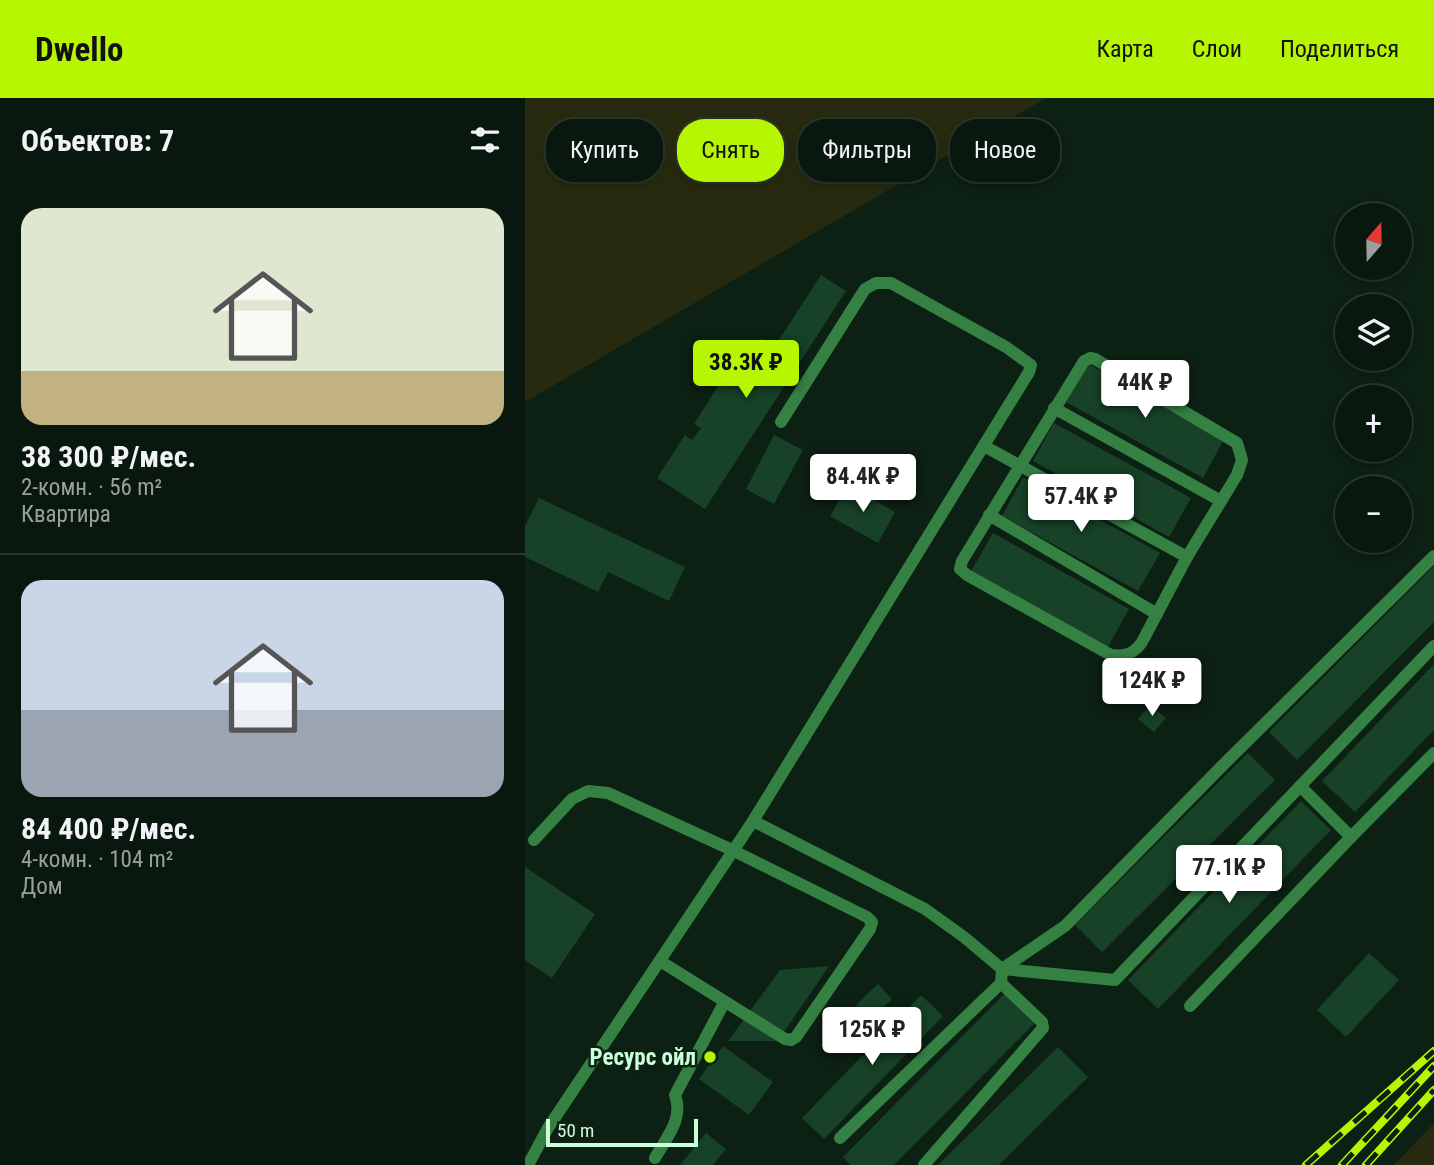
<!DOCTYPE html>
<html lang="ru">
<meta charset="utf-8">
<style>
body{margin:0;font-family:"Roboto Condensed",sans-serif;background:#122117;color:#f1f3f6;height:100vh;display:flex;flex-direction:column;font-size:26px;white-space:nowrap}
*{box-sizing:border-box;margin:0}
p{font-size:23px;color:#99a09e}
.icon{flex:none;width:38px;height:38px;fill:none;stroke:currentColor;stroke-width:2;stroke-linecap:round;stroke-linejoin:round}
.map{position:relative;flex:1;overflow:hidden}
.panel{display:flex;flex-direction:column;background:#09180e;width:525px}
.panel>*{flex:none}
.top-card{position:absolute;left:21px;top:21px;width:665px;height:63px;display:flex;gap:14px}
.needle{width:46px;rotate:20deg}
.tools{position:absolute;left:810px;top:105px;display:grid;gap:14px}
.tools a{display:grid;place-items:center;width:77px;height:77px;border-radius:50%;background:#09180e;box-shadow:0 4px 10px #0003,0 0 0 2px #29372e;font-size:35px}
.scale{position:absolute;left:21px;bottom:18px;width:152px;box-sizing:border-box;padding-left:7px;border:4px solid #cbffd9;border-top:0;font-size:19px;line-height:24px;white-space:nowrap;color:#cbffd9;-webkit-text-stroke:5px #0c2013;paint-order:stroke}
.price{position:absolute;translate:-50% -60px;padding:0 16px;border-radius:7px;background:#fff;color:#222;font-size:23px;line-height:46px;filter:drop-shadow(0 2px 4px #0008)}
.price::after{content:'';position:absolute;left:50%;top:42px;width:21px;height:16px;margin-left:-10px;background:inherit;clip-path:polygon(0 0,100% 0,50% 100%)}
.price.selected{background:#b5f600;color:#111}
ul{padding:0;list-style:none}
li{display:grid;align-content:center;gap:14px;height:371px;padding:0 21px}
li+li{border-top:2px solid #29372e}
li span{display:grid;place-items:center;height:217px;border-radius:21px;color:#555}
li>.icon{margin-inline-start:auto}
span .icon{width:126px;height:126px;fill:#fffc;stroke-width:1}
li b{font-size:30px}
h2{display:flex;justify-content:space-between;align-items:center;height:84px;padding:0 21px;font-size:30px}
.tag{padding:0 24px;border-radius:28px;background:#09180e;box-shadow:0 4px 10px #0003,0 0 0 2px #29372e;font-size:24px;line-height:63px}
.tag.selected{background:#b5f600;color:#111}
header{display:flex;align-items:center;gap:42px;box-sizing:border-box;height:98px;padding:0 35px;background:#b5f600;color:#111}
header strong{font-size:33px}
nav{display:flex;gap:38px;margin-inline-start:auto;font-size:24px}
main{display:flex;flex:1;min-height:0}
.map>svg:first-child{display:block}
.green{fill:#272a0f}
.building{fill:#174227}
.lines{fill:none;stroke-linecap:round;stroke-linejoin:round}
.lane{stroke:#358144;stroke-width:12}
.rail-casing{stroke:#b5f600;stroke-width:8}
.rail{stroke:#0c2013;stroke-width:5;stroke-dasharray:16;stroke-linecap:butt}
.poi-dot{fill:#b5f600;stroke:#0c2013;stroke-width:2.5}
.labels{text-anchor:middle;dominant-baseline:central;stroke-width:5;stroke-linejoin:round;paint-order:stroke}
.poi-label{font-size:23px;font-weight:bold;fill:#cbffd9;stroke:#0c2013;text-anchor:end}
</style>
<header>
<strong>Dwello</strong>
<nav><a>Карта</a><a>Слои</a><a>Поделиться</a></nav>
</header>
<main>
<section class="panel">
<h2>Объектов: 7<svg class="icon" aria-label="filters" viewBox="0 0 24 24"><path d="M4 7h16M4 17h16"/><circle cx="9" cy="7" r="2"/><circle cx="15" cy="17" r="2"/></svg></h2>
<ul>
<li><span style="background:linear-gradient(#dfe7d0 75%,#c2b280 0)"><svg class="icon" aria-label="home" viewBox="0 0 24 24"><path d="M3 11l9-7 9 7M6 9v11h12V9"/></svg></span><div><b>38 300 ₽/мес.</b><p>2-комн. · 56 m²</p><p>Квартира</p></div></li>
<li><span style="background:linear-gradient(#c9d6e8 60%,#9aa5b1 0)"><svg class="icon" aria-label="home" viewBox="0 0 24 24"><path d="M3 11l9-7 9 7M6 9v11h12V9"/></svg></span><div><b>84 400 ₽/мес.</b><p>4-комн. · 104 m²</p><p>Дом</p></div></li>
</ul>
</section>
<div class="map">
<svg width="909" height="1067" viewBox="0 0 909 1067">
<rect width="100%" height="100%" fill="#0c2013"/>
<g class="green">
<path d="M0 0H521L0 304Z"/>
<path d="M909 1025V1067H869Z"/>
</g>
<g class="building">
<path d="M296 177 321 193 180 411 132 380 160 337 167 342 176 330 169 326 222 243 231 250 237 240 250 248Z"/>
<path d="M562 265 699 341 678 380 541 304Z"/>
<path d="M529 325 666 400 644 439 508 363Z"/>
<path d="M249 337 278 352 249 406 221 391Z"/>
<path d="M498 379 635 455 613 493 477 418Z"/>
<path d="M323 387 370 414 353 445 305 418Z"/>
<path d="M14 400 160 469 144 503 83 474 73 494 0 459V428Z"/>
<path d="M468 435 604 511 583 549 446 473Z"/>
<path d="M909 468V524L772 662 744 634Z"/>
<path d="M909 566V632L830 714 797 683Z"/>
<path d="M625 607 641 620 629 634 613 621Z"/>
<path d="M723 655 750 682 577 854 550 827Z"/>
<path d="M776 703 806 732 633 911 603 882Z"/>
<path d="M0 769 70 816 27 880 0 862Z"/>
<path d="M844 855 874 882 821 939 792 912Z"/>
<path d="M304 868 253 943H203L255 872Z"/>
<path d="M353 886 367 901 346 922 331 907Z"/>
<path d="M480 895 510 925 369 1067H326L318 1059Z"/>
<path d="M396 897 418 918 299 1041 277 1020Z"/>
<path d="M198 948 248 984 224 1017 174 981Z"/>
<path d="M533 949 563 979 474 1067H413Z"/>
<path d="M181 1035 201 1051 188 1067H155Z"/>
</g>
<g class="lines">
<g class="lane">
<path d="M565 260 570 261 712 345 717 362 712 377 662 459 617 544C609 556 599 559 586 557L442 477 435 471 437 463 559 263Z"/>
<path d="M529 310 696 403"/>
<path d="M459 348 662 459"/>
<path d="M464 417 632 516"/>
<path d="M775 688 826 739 909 655"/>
<path d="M228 723 400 811 439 839 477 871 590 882 909 548"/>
<path d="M9 742 47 701 63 693 83 695 207 752 342 819 347 824 345 831 271 939 266 942 260 941 135 863"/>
<path d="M665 908 826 739"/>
<path d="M315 1040 476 885 477 871 540 828 697 668 909 458"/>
<path d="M130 1060C141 1040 159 1021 150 997L199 905"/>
<path d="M3 1067 23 1030 228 723 504 274 506 267 481 249 366 185H351L340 191 256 324"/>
<path d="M399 1067 518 930 517 924 476 885"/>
</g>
<defs>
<g id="rail">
<path d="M781 1067 909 953"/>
<path d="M817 1067 909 968"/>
<path d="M841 1067 909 992"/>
</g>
</defs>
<use href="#rail" class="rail-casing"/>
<use href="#rail" class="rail"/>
</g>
<circle class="poi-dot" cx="185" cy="959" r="7"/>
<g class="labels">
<g class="poi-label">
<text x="171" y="959">Ресурс ойл</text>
</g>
</g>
</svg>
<div class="tools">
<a><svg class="needle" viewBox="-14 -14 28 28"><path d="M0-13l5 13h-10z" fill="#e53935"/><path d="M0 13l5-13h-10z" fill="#99a09e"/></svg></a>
<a><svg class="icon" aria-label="layers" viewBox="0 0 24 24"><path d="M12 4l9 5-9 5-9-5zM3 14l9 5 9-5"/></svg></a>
<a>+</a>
<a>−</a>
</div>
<div class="scale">50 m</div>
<b class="price selected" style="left:221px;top:302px">38.3K ₽</b>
<b class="price" style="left:620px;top:322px">44K ₽</b>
<b class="price" style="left:338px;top:416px">84.4K ₽</b>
<b class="price" style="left:556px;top:436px">57.4K ₽</b>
<b class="price" style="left:627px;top:620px">124K ₽</b>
<b class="price" style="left:704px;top:807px">77.1K ₽</b>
<b class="price" style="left:347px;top:969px">125K ₽</b>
<div class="top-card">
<a class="tag">Купить</a>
<a class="tag selected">Снять</a>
<a class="tag">Фильтры</a>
<a class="tag">Новое</a>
</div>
</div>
</main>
